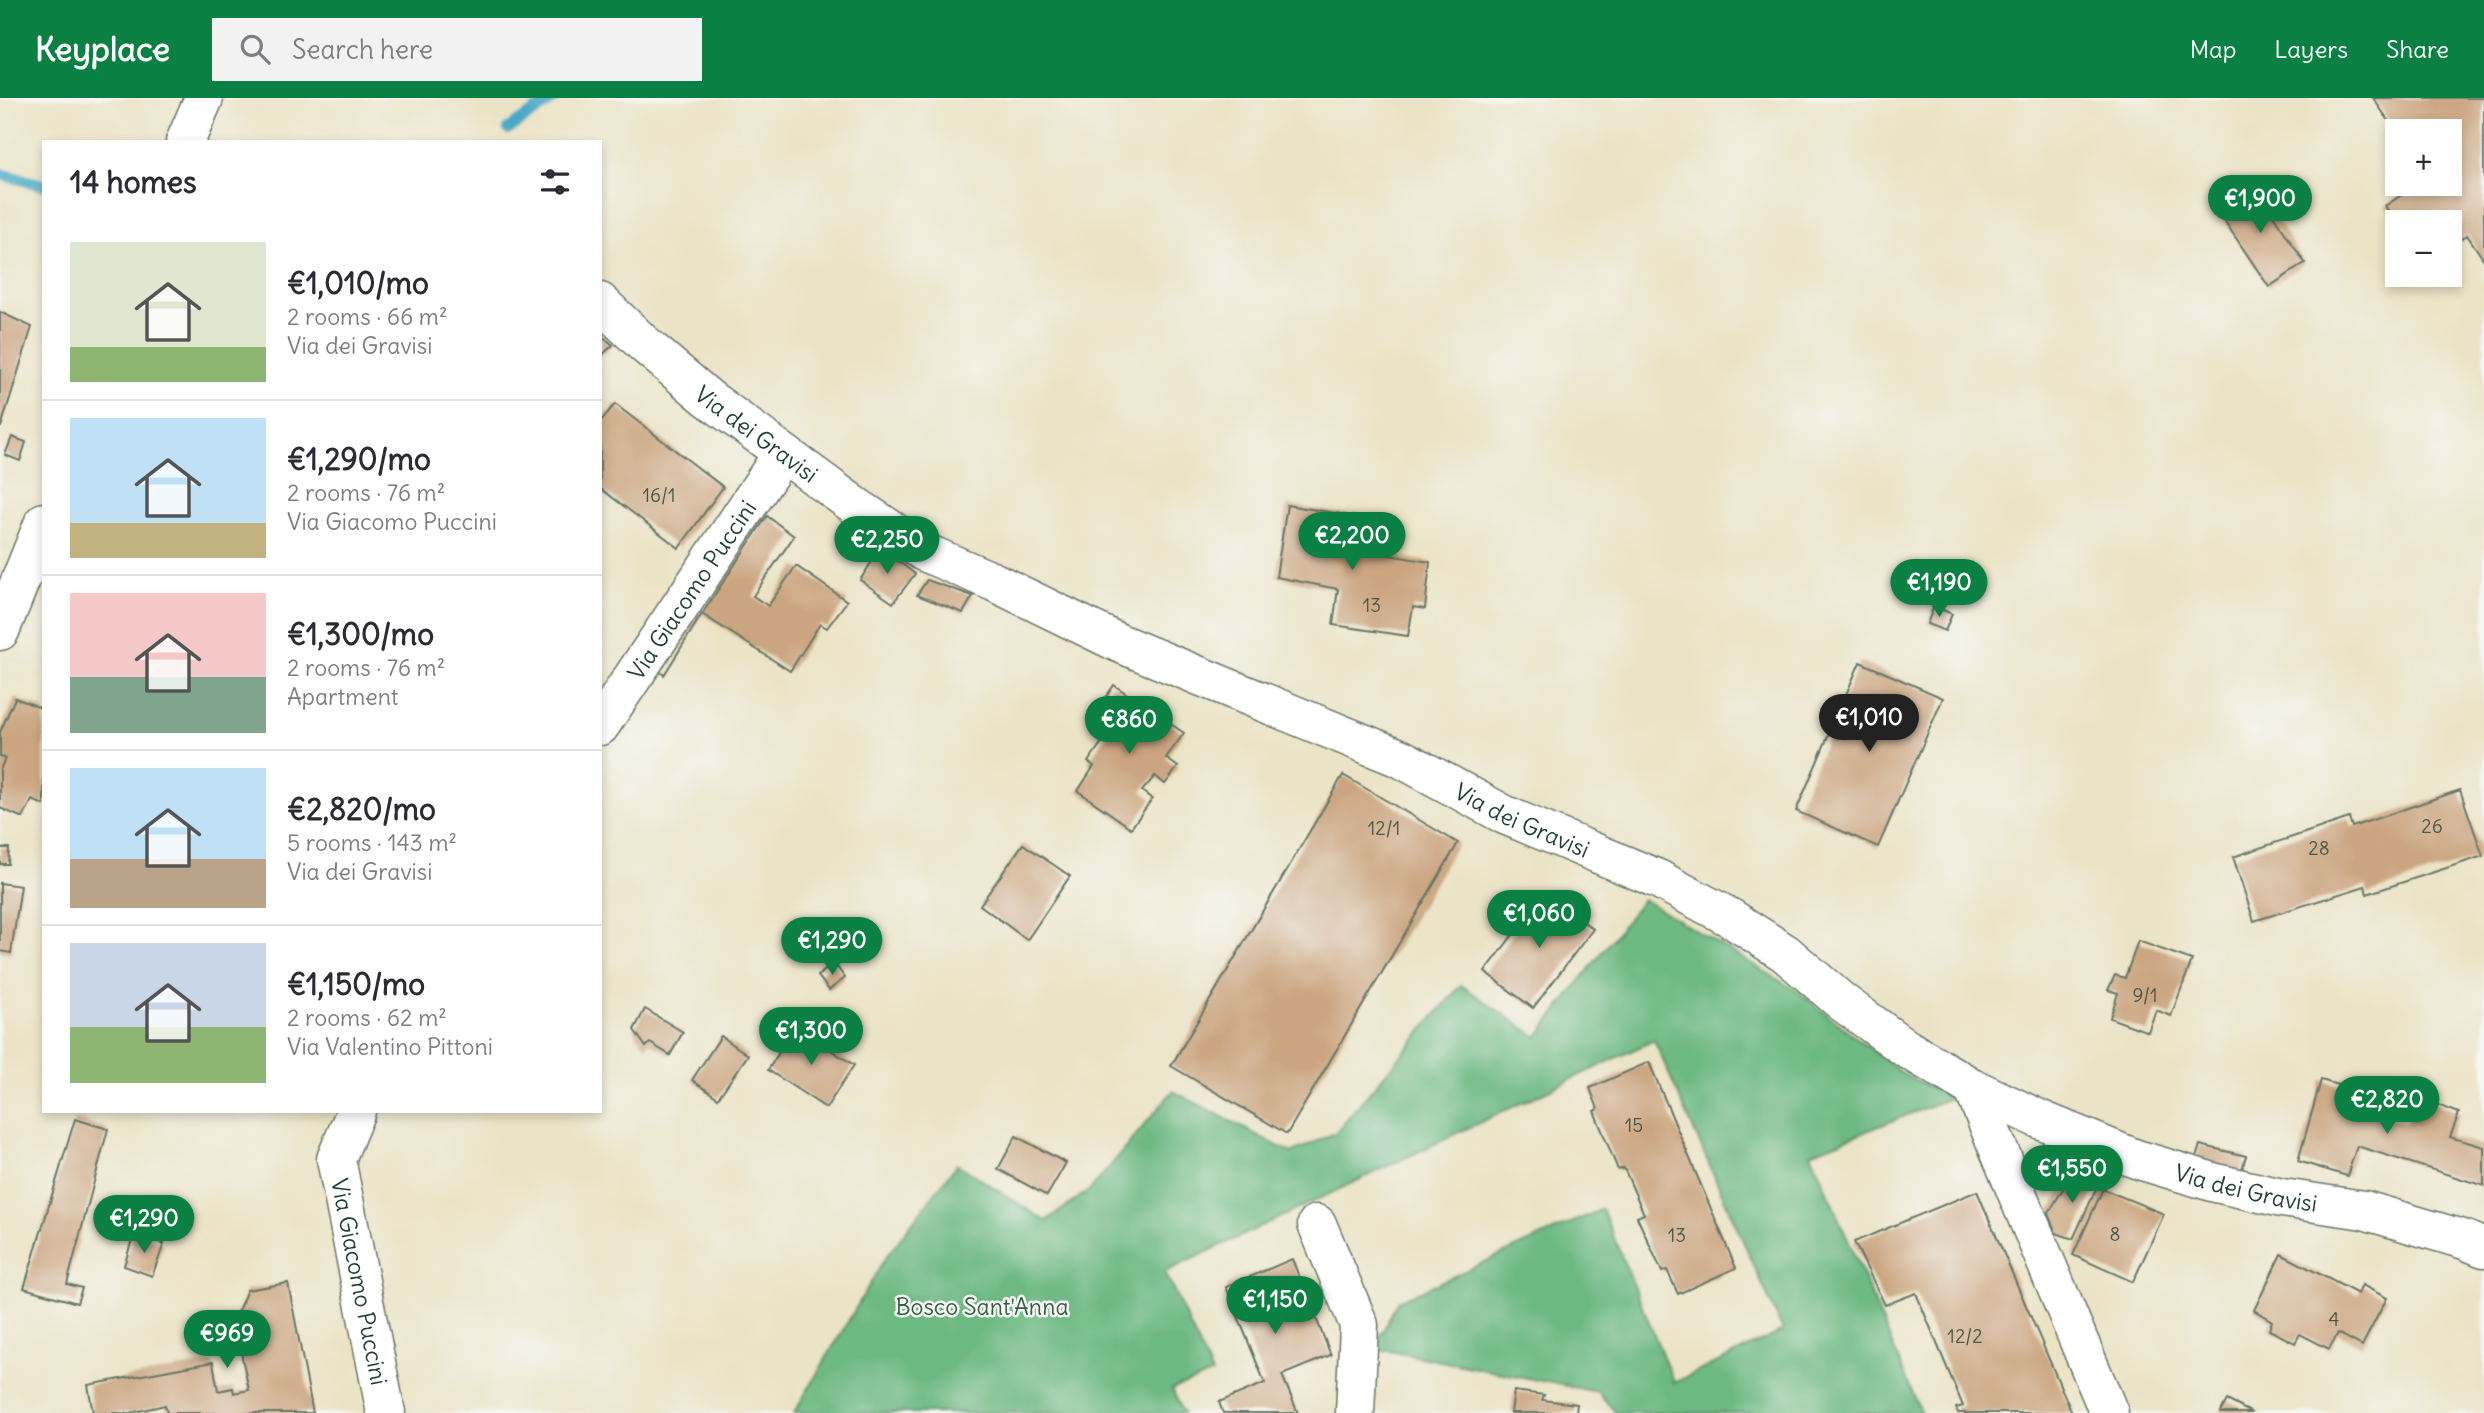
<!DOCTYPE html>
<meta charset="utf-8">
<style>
body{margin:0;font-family:Delius,sans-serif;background:#f2f2f3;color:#2b2b33;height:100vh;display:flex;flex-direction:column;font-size:26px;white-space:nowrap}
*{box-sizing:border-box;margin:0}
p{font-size:23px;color:#7c7c81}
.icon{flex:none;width:38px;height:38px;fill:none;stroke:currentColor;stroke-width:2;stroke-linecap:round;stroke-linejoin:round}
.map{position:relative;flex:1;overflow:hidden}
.panel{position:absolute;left:42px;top:42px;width:560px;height:973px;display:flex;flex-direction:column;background:#fff;border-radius:0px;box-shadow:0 4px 10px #0003}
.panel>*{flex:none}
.buttons{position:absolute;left:2385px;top:21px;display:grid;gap:14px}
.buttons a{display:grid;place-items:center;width:77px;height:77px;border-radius:0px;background:#fff;box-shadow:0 4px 10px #0003;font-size:35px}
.price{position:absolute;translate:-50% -60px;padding:0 16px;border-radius:24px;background:#0b8043;color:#fff;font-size:23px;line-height:46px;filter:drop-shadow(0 2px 4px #0008)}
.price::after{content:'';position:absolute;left:50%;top:42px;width:21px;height:16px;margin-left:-10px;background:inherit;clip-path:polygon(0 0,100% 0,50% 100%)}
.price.current{background:#222;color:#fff}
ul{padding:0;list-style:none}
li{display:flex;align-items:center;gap:21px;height:175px;padding:0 28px}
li+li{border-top:2px solid #e1e1e2}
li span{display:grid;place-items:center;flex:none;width:196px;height:140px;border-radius:0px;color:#555}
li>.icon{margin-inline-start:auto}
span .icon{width:84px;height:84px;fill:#fffc;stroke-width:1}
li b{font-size:30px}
h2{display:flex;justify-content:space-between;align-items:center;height:84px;padding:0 28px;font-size:30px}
header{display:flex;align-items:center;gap:42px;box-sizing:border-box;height:98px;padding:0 35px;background:#0b8043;color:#fff}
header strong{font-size:33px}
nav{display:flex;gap:38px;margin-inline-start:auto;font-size:24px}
.search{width:490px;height:63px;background:#f2f2f3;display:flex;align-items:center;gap:18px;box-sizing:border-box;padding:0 24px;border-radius:0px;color:#7c7c81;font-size:26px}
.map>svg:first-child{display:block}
.forest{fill:#6db982;stroke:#467b5b;stroke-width:2}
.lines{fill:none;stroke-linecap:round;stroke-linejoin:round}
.stream{stroke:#48a9c7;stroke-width:12}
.building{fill:#cba57f}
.street-casing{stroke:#667767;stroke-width:41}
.secondary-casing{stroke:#667767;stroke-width:41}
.street{stroke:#fff;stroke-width:38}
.secondary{stroke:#fff;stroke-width:38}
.labels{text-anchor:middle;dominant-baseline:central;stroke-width:5;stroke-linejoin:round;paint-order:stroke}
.number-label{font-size:19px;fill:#4a5747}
.street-label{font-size:23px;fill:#1f3d34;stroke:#f6f6f2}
.park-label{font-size:23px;fill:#345c48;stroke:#f6f6f2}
</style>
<header>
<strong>Keyplace</strong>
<div class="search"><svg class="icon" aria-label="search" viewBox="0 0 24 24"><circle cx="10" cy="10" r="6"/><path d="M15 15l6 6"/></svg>Search here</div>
<nav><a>Map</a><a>Layers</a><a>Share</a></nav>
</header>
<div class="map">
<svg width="2484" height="1315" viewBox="0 0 2484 1315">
<rect width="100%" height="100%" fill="#f6f6f2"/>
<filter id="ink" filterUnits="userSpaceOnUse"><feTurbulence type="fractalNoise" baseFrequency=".0143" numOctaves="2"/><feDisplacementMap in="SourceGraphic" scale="14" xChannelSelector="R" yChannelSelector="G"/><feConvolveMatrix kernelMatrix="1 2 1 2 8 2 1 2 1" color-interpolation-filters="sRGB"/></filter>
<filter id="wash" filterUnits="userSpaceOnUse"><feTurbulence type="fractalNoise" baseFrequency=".00686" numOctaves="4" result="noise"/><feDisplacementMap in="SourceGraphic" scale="28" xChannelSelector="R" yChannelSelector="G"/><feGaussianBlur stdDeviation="1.57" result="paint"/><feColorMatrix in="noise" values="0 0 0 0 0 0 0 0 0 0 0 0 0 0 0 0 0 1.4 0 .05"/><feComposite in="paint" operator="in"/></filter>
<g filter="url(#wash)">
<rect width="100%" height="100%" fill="#ebe3c5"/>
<path class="forest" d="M1643 801 1799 894 1897 972 1950 1000 1811 1055 1921 1315H1616L1598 1294 1374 1250 1398 1203 1602 1111 1674 1285 1783 1233 1654 942 1165 1174 1212 1276 1172 1291 1183 1315H794L886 1159 957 1066 1046 1123 1091 1091 1173 993 1291 1055 1335 1035 1461 887 1537 939Z"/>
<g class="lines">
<g class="stream">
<path d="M508 31 555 0"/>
<path d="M0 76 44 87"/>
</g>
</g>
<g id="blocks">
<g class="building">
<path d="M2373 0H2484V162L2467 137 2450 149V124H2410L2407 119 2398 124V127L2385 108 2418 86H2450V33H2398V36Z"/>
<path d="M2251 84 2305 165 2269 189 2215 109Z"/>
<path d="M0 214 32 229 1 329H0Z"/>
<path d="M600 236 613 247 600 259Z"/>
<path d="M615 306 723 389 679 450 600 390V324Z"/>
<path d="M12 339 26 344 20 363 5 357Z"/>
<path d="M1287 407 1359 419 1354 451 1430 464 1425 511 1413 509 1408 538 1333 527 1338 491 1276 479Z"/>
<path d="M767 418 794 438 753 498 768 508 796 468 847 503 827 530 820 526 790 573 702 516Z"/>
<path d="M881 450 915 476 893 505 860 482Z"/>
<path d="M927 482 973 498 963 515 917 497Z"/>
<path d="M1934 508 1952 516 1945 533 1927 526Z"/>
<path d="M693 509 702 516 664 577 653 568Z"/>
<path d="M1860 564 1943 600 1878 749 1796 713Z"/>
<path d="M1114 587 1184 635 1166 660 1178 669 1165 686 1155 678 1142 693 1152 701 1131 730 1078 693 1094 668 1088 664 1107 637 1089 625Z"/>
<path d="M15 600 44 611V707L32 702 23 720 0 710V672L5 660 0 658V634Z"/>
<path d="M1343 677 1458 745 1287 1036 1171 968Z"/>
<path d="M2460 692 2483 758 2367 796 2365 788 2254 823 2233 759 2349 720 2352 729Z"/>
<path d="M1023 746 1070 778 1027 842 980 807Z"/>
<path d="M0 750H9L8 766H0Z"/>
<path d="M0 785 21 788 11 855 0 853Z"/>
<path d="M1545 794 1593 831 1533 910 1485 874Z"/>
<path d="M2138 843 2192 862 2171 918 2156 912 2148 934 2110 920 2118 895 2108 892 2115 877 2125 880Z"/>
<path d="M834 865 845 880 829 892 818 878Z"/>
<path d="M645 911 683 934 670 957 650 945 646 949 634 932Z"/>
<path d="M795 929 854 967 826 1010 768 972Z"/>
<path d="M721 938 748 957 718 1000 692 982Z"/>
<path d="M1649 964 1736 1170 1678 1196 1667 1172 1662 1174 1637 1119 1644 1116 1624 1070 1618 1072 1594 1013 1598 1011 1590 990Z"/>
<path d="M2321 982 2365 995 2359 1011 2406 1025 2415 998 2459 1015 2450 1039 2484 1049V1088L2357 1048 2347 1078 2298 1063Z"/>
<path d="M75 1021 108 1031 67 1186 82 1190 77 1205 24 1190Z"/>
<path d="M1016 1038 1066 1065 1047 1098 998 1071Z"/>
<path d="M2200 1047 2246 1058 2240 1078 2194 1066Z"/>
<path d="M2073 1074 2098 1087 2073 1141 2056 1135 2048 1116Z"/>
<path d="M2103 1091 2164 1116 2133 1184 2073 1157Z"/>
<path d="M1977 1093 2072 1315H1958L1956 1310 1963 1308 1916 1195 1885 1207 1854 1144Z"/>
<path d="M134 1135 164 1146 152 1178 124 1168Z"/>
<path d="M2281 1156 2358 1196 2362 1187 2387 1200 2362 1248 2338 1235 2329 1251 2300 1236 2295 1245 2269 1232 2272 1223 2254 1212Z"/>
<path d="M1292 1161 1331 1257 1282 1277 1298 1315H1223L1219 1304 1265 1285 1226 1189Z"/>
<path d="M288 1185 313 1315H167L165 1307 131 1315H93L88 1287 213 1264 218 1293 233 1290 234 1295 249 1292 234 1222 247 1192Z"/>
<path d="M1514 1293 1544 1297 1542 1302 1577 1306 1576 1315H1511Z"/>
<path d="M2227 1302 2252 1315H2220Z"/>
</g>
</g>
</g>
<g filter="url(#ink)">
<use href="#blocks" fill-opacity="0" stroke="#667767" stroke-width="2"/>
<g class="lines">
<defs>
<g id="street">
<path id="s1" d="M600 204 644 246 708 300 857 409 924 454 994 484 1119 545 1402 661 1505 717 1658 781 1729 819 1785 855 1842 904 1907 951 1973 990 2039 1021 2136 1061 2216 1085 2282 1100 2364 1112 2465 1142 2484 1150"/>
<path id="s2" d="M600 628 783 355"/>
<path d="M1973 990 2109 1315"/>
<path id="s3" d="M356 1013 336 1061 386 1315"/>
<path d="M1317 1126 1359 1227 1355 1315"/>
</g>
<g id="secondary">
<path d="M185 44 204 0"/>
<path d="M0 533 44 424"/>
</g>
</defs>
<use href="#street" class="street-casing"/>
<use href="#secondary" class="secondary-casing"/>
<use href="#street" class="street"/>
<use href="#secondary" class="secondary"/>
</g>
</g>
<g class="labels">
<g class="number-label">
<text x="659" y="397">16/1</text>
<text x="1372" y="507">13</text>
<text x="2432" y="728">26</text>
<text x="1384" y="730">12/1</text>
<text x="2319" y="750">28</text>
<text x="2145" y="897">9/1</text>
<text x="1634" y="1027">15</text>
<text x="2115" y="1136">8</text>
<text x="1677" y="1137">13</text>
<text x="2334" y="1221">4</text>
<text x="1965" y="1238">12/2</text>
</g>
<g class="street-label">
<text stroke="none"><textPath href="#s1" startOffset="205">Via dei Gravisi</textPath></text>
<text stroke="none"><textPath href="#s2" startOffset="164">Via Giacomo Puccini</textPath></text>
<text stroke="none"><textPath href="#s1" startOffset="1066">Via dei Gravisi</textPath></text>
<text stroke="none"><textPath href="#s1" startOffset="1885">Via dei Gravisi</textPath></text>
<text stroke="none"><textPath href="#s3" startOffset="177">Via Giacomo Puccini</textPath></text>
</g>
<g class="park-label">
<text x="982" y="1208">Bosco Sant'Anna</text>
</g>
</g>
</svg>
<div class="buttons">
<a>+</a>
<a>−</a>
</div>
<b class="price" style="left:2260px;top:137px">€1,900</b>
<b class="price" style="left:1352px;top:474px">€2,200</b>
<b class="price" style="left:887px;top:478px">€2,250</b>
<b class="price" style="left:1939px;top:521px">€1,190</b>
<b class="price current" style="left:1869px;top:656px">€1,010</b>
<b class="price" style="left:1129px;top:658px">€860</b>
<b class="price" style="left:1539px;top:852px">€1,060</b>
<b class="price" style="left:832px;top:879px">€1,290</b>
<b class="price" style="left:811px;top:969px">€1,300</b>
<b class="price" style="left:2387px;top:1038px">€2,820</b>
<b class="price" style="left:2072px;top:1107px">€1,550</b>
<b class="price" style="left:144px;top:1157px">€1,290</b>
<b class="price" style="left:1275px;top:1238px">€1,150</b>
<b class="price" style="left:227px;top:1272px">€969</b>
<section class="panel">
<h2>14 homes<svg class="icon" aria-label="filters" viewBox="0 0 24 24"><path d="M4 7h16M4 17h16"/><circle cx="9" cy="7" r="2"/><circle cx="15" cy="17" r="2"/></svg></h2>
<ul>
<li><span style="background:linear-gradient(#dfe7d0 75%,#8fb573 0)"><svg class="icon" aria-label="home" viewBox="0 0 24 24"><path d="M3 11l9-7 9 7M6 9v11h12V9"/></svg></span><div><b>€1,010/mo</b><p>2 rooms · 66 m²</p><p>Via dei Gravisi</p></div></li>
<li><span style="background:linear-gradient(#bfe0f5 75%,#c2b280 0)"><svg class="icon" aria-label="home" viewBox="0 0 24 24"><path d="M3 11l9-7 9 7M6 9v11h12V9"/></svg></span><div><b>€1,290/mo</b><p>2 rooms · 76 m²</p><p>Via Giacomo Puccini</p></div></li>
<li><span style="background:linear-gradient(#f6c9c9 60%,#7fa58c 0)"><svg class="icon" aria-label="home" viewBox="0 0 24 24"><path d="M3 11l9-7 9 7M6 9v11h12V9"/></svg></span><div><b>€1,300/mo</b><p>2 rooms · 76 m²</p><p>Apartment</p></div></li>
<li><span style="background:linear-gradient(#bfe0f5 65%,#b9a48a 0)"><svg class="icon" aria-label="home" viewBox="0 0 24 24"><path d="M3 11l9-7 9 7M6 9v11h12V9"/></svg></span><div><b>€2,820/mo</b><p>5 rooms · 143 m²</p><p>Via dei Gravisi</p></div></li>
<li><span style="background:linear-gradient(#c9d6e8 60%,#8fb573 0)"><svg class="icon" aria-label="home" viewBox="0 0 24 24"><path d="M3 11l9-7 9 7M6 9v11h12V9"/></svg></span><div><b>€1,150/mo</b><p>2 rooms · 62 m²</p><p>Via Valentino Pittoni</p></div></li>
</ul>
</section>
</div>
